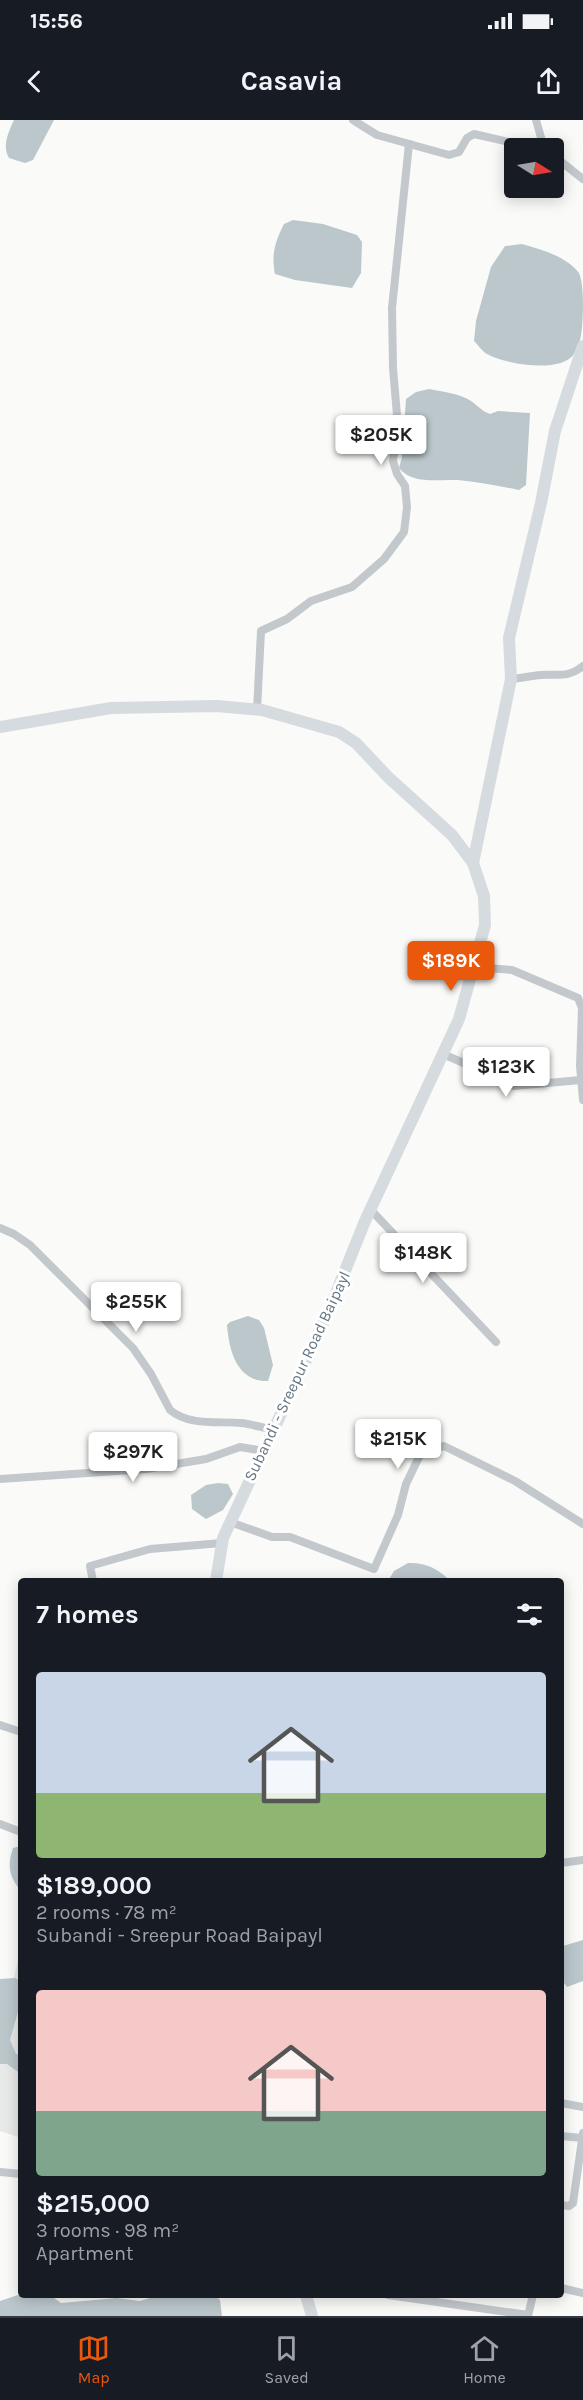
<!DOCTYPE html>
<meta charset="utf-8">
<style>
body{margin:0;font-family:Karla,sans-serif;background:#20242c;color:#f1f3f6;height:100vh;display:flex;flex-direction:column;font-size:22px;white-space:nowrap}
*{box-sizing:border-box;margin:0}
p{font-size:20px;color:#9ea1a6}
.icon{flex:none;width:33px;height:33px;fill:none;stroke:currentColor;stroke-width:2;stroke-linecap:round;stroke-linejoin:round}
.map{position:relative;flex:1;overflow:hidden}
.side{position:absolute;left:18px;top:1458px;width:546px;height:720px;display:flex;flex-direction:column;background:#171b24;border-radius:6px;box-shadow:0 3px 15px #0003}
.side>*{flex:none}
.needle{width:39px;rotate:101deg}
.fabs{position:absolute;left:504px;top:18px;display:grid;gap:12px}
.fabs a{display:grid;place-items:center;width:60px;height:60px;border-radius:6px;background:#171b24;box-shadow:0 3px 15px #0003;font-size:30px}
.price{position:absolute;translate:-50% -51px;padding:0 14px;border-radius:6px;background:#fff;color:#222;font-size:20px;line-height:39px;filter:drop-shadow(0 2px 3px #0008)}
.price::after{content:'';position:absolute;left:50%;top:36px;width:18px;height:14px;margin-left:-9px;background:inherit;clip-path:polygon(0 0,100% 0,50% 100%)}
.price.selected{background:#ea580c;color:#fff}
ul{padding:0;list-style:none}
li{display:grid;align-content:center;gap:12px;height:318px;padding:0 18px}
li span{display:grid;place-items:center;height:186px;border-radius:6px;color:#555}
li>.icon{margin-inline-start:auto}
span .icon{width:108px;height:108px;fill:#fffc;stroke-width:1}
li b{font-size:26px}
h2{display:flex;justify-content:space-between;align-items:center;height:72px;padding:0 18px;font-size:26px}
.status{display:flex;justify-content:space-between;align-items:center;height:42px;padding:0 30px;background:#171b24;direction:ltr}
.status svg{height:16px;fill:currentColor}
header{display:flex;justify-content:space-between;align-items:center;height:78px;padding:0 18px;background:#171b24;font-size:27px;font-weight:700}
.menu{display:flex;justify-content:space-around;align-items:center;height:84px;border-top:2px solid #363941;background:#171b24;font-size:16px;color:#9ea1a6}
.menu a{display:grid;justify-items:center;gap:3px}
.menu .selected{color:#ea580c}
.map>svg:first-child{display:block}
.built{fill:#e8e9e9}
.water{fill:#bbc7cb}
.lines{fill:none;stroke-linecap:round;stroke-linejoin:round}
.street{stroke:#c3c8cc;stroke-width:8}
.secondary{stroke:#d6dbdf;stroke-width:12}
.labels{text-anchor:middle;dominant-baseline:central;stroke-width:6;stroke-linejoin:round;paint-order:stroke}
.street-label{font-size:16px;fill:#657683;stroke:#fff}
</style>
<div class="status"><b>15:56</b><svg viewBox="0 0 49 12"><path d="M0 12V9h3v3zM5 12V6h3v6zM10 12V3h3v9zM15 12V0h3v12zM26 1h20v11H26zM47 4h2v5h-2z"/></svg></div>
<header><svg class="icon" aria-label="back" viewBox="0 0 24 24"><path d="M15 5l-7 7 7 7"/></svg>Casavia<svg class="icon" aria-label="share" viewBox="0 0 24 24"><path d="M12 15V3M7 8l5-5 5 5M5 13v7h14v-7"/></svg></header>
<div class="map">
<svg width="583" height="2196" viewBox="0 0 583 2196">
<rect width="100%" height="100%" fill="#fafaf8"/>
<path class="built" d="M21 1828V2018L0 2011V1914Z"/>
<g class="water">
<path d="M14 0H54L33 40 25 43 9 38C2 26 8 13 14 0Z"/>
<path d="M293 100 323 104 357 115 362 122 361 153 352 168 295 160 275 154C271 134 275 122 284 104Z"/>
<path d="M522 124C542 130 566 136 579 153 583 162 583 179 583 189 582 204 583 221 574 234 561 254 505 244 487 234 482 231 478 225 474 221L476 201 491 147 505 126Z"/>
<path d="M429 269C443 272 459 273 471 281 478 286 482 291 490 294L498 291 530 293 526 365 519 370C500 366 478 362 458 360 439 359 412 365 399 348L402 337 406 279 416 272Z"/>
<path d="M248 1196 259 1200 264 1208 273 1245 268 1261C237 1262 229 1231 227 1205L230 1202Z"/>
<path d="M218 1363 228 1364 233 1374 223 1390 206 1399 192 1389 191 1375 206 1365Z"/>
<path d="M408 1443C425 1442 439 1449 450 1461H388L394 1451Z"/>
<path d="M21 1726V1771C9 1757 7 1745 13 1728Z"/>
<path d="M583 1820V1861L567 1867 561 1859V1829L563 1826Z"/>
<path d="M15 1858 21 1861V1881L10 1920 16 1934 21 1935V1954L7 1944H0V1859Z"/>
<path d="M21 2174 50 2175 61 2183 117 2178 140 2181 160 2175H214L220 2180 222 2196H0V2181Z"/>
</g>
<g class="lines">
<g class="street">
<path d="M353 0 377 15 449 35 459 32 467 18 474 14 535 28"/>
<path d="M536 0 544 28"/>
<path d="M554 36 583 59"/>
<path d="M511 559C521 558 531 556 541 555 558 554 569 558 583 546"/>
<path d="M257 590 261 511 287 499 311 481 352 467 384 439 404 412 407 387 405 366 397 354 393 341 398 307 393 248 392 188 409 24"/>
<path d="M474 847 512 850 578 878 582 888 580 946 583 980"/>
<path d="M443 934 468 945 491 952 513 966 581 960"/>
<path d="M370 1089 496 1222"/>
<path d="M0 1108 14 1114 30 1125 133 1228 151 1254 170 1290C189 1306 217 1301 241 1303 252 1304 263 1308 274 1310"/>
<path d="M0 1359 146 1349 206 1339 240 1327 264 1331"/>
<path d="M230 1402 272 1417H290L374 1449 398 1395 406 1364 419 1337 424 1331 444 1326 515 1361 583 1404"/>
<path d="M93 1461 90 1446 150 1429 222 1423"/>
<path d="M0 1605 21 1612"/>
<path d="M0 1704 21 1712"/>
<path d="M561 1743 583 1740"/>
<path d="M561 1983 583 1987"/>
<path d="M561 2016 582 2018"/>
<path d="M0 2052 21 2054"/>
<path d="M561 2085 569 2086 573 2083 583 2013"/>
<path d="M561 2168 583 2173"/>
<path d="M388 2175 528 2195"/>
<path d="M528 2196 533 2175"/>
</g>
<g class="secondary">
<path d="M0 607 111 588 217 586 262 590 339 612 356 623 388 657 452 715 473 743 484 776 485 805 459 899 365 1101 328 1193 223 1418 216 1461"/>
<path d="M473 743 511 559 509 518 541 383 555 311 583 226"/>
<path d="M306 2175 312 2196"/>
</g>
</g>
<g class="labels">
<g class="street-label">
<text transform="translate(297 1256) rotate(-65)">Subandi - Sreepur Road Baipayl</text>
</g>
</g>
</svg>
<div class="fabs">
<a><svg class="needle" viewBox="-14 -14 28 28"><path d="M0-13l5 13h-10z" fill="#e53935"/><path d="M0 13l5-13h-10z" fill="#9ea1a6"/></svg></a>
</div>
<b class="price" style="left:381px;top:346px">$205K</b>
<b class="price selected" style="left:451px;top:872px">$189K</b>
<b class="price" style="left:506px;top:978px">$123K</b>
<b class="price" style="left:423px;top:1164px">$148K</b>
<b class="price" style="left:136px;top:1213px">$255K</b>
<b class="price" style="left:398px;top:1350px">$215K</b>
<b class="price" style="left:133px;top:1363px">$297K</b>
<section class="side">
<h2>7 homes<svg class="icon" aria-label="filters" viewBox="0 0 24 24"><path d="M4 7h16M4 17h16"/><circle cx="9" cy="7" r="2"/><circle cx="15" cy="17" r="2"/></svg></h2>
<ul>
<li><span style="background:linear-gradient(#c9d6e8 65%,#8fb573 0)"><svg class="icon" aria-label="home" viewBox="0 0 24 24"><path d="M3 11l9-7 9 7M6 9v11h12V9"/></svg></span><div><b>$189,000</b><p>2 rooms · 78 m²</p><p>Subandi - Sreepur Road Baipayl</p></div></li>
<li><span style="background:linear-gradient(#f6c9c9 65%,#7fa58c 0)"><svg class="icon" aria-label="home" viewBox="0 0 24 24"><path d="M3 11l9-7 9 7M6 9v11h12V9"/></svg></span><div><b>$215,000</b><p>3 rooms · 98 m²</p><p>Apartment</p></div></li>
</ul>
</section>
</div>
<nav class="menu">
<a class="selected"><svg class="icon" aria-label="map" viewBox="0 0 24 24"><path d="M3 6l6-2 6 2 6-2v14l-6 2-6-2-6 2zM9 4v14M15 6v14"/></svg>Map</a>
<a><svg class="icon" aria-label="saved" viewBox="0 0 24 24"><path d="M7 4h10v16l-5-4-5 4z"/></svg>Saved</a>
<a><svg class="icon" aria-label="home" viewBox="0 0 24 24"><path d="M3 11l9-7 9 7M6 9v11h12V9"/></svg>Home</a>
</nav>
